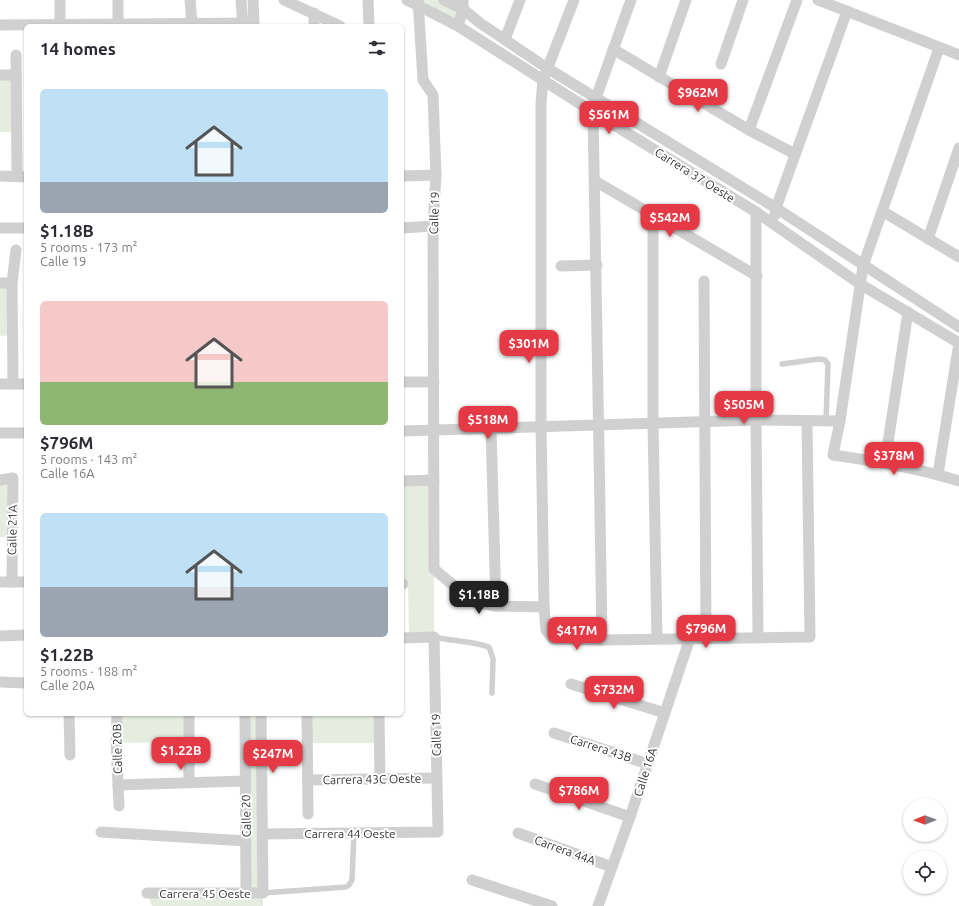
<!DOCTYPE html>
<meta charset="utf-8">
<style>
body{margin:0;font-family:Ubuntu,sans-serif;background:#f7f7f7;color:#2b2b33;height:100vh;display:flex;flex-direction:column;font-size:15px;white-space:nowrap}
*{box-sizing:border-box;margin:0}
p{font-size:13px;color:#7c7c81}
.icon{flex:none;width:22px;height:22px;fill:none;stroke:currentColor;stroke-width:2;stroke-linecap:round;stroke-linejoin:round}
.map{position:relative;flex:1;overflow:hidden}
.sheet{position:absolute;left:24px;top:24px;width:380px;height:692px;display:flex;flex-direction:column;background:#fff;border-radius:6px;box-shadow:0 1px 3px #0004}
.sheet>*{flex:none}
.needle{width:26px;rotate:269deg}
.buttons{position:absolute;left:903px;top:798px;display:grid;gap:8px}
.buttons a{display:grid;place-items:center;width:44px;height:44px;border-radius:50%;background:#fff;box-shadow:0 1px 3px #0004;font-size:20px}
.price{position:absolute;translate:-50% -34px;padding:0 9px;border-radius:8px;background:#e63946;color:#fff;font-size:13px;line-height:26px;filter:drop-shadow(0 1px 2px #0008)}
.price::after{content:'';position:absolute;left:50%;top:24px;width:12px;height:9px;margin-left:-6px;background:inherit;clip-path:polygon(0 0,100% 0,50% 100%)}
.price.on{background:#222;color:#fff}
ul{padding:0;list-style:none}
li{display:grid;align-content:center;gap:8px;height:212px;padding:0 16px}
li span{display:grid;place-items:center;height:124px;border-radius:6px;color:#555}
li>.icon{margin-inline-start:auto}
span .icon{width:72px;height:72px;fill:#fffc;stroke-width:1}
li b{font-size:17px}
h2{display:flex;justify-content:space-between;align-items:center;height:48px;padding:0 16px;font-size:17px}
.map>svg:first-child{display:block}
.green{fill:#e6ecdf}
.lines{fill:none;stroke-linecap:round;stroke-linejoin:round}
.lane{stroke:#d0d0d0;stroke-width:5.5}
.street{stroke:#d0d0d0;stroke-width:11}
.labels{text-anchor:middle;dominant-baseline:central;stroke-width:4;stroke-linejoin:round;paint-order:stroke}
.street-label{font-size:12px;fill:#333;stroke:#fff}
</style>
<div class="map">
<svg width="959" height="906" viewBox="0 0 959 906">
<rect width="100%" height="100%" fill="#fff"/>
<g class="green">
<path d="M407 0H444L463 9 458 26Z"/>
<path d="M15 76V132H0V77Z"/>
<path d="M0 283H12L13 335 0 336Z"/>
<path d="M13 478 12 538 0 537V480Z"/>
<path d="M434 480V637L409 638 408 584H402V481Z"/>
<path d="M117 714H189V742L116 743Z"/>
<path d="M245 714H261L263 906H152L147 893H246Z"/>
<path d="M307 714H379L380 743H307Z"/>
</g>
<g class="lines">
<g class="lane">
<path d="M782 364 819 359 825 360 828 364 826 421"/>
<path d="M434 637C452 641 471 641 489 647L493 659 492 693"/>
<path d="M263 893 346 887 349 885 352 880 354 833"/>
</g>
<g class="street">
<path d="M60 0V26"/>
<path d="M190 0 192 23"/>
<path d="M241 0 243 26"/>
<path d="M253 0 254 26"/>
<path d="M284 0 340 26"/>
<path d="M368 0 369 26"/>
<path d="M407 0 458 26 593 112 756 212 860 284 959 343"/>
<path d="M418 0 423 80 433 95 436 175 433 226 434 569 473 602 496 606 544 607"/>
<path d="M444 0 463 9 480 23 547 68 776 208 959 327"/>
<path d="M574 0 543 80 541 103V426L544 607 546 630 553 639 602 640 810 637 807 422"/>
<path d="M818 0 959 55"/>
<path d="M314 13V26"/>
<path d="M0 25 254 23"/>
<path d="M118 26V0"/>
<path d="M458 26 463 9V0"/>
<path d="M505 39 520 0"/>
<path d="M939 48 863 266 840 421 833 455C876 461 918 468 959 481"/>
<path d="M613 49 749 130 795 154"/>
<path d="M16 55 17 176"/>
<path d="M721 64 743 0"/>
<path d="M0 75H16"/>
<path d="M659 77 686 0"/>
<path d="M596 98 631 0"/>
<path d="M593 112C597 288 599 464 602 640"/>
<path d="M749 130 797 0"/>
<path d="M0 176 26 177"/>
<path d="M402 176 436 175"/>
<path d="M595 181 757 276"/>
<path d="M882 211 959 257"/>
<path d="M756 212V420L758 637"/>
<path d="M775 215 776 208 847 11"/>
<path d="M653 227V423L657 639"/>
<path d="M0 228H26"/>
<path d="M402 228 433 226"/>
<path d="M928 239 959 148"/>
<path d="M561 266 597 265"/>
<path d="M704 281 706 638"/>
<path d="M0 283H12"/>
<path d="M402 382H434"/>
<path d="M0 384H26"/>
<path d="M13 384 12 283 16 250"/>
<path d="M491 428 496 606"/>
<path d="M402 431 756 420 840 421"/>
<path d="M0 433H26"/>
<path d="M885 462 908 312"/>
<path d="M938 474 959 343"/>
<path d="M0 480 13 478 12 582"/>
<path d="M402 481 434 480"/>
<path d="M0 582H26"/>
<path d="M402 584H403"/>
<path d="M0 636 26 635"/>
<path d="M0 682 26 683"/>
<path d="M571 684 665 713"/>
<path d="M69 714 70 755"/>
<path d="M117 714 116 743 119 806"/>
<path d="M245 714 246 893"/>
<path d="M307 714 308 814"/>
<path d="M379 714 380 779"/>
<path d="M554 733 648 764"/>
<path d="M308 780 437 778"/>
<path d="M189 782V714"/>
<path d="M535 784 630 817"/>
<path d="M118 785 245 781"/>
<path d="M101 832 246 841"/>
<path d="M518 833 612 867"/>
<path d="M263 834 438 832 434 637 402 638"/>
<path d="M472 880 552 906"/>
<path d="M147 893H263L261 714"/>
<path d="M598 906 630 817 690 638"/>
</g>
</g>
<g class="labels">
<g class="street-label">
<text transform="translate(695 175) rotate(32)">Carrera 37 Oeste</text>
<text transform="translate(434 213) rotate(-88)">Calle 19</text>
<text transform="translate(12 530) rotate(-89)">Calle 21A</text>
<text transform="translate(436 735) rotate(-91)">Calle 19</text>
<text transform="translate(601 748) rotate(18)">Carrera 43B</text>
<text transform="translate(117 749) rotate(-91)">Calle 20B</text>
<text transform="translate(645 772) rotate(-72)">Calle 16A</text>
<text transform="translate(372 779) rotate(-1)">Carrera 43C Oeste</text>
<text transform="translate(246 816) rotate(-91)">Calle 20</text>
<text x="350" y="833">Carrera 44 Oeste</text>
<text transform="translate(565 850) rotate(20)">Carrera 44A</text>
<text x="205" y="893">Carrera 45 Oeste</text>
</g>
</g>
</svg>
<div class="buttons">
<a><svg class="needle" viewBox="-14 -14 28 28"><path d="M0-13l5 13h-10z" fill="#e53935"/><path d="M0 13l5-13h-10z" fill="#7c7c81"/></svg></a>
<a><svg class="icon" aria-label="locate" viewBox="0 0 24 24"><circle cx="12" cy="12" r="6"/><path d="M12 2v4M12 18v4M2 12h4M18 12h4"/></svg></a>
</div>
<b class="price" style="left:698px;top:113px">$962M</b>
<b class="price" style="left:609px;top:135px">$561M</b>
<b class="price" style="left:670px;top:238px">$542M</b>
<b class="price" style="left:529px;top:364px">$301M</b>
<b class="price" style="left:744px;top:425px">$505M</b>
<b class="price" style="left:488px;top:440px">$518M</b>
<b class="price" style="left:894px;top:476px">$378M</b>
<b class="price on" style="left:479px;top:615px">$1.18B</b>
<b class="price" style="left:706px;top:649px">$796M</b>
<b class="price" style="left:577px;top:651px">$417M</b>
<b class="price" style="left:614px;top:710px">$732M</b>
<b class="price" style="left:181px;top:771px">$1.22B</b>
<b class="price" style="left:273px;top:774px">$247M</b>
<b class="price" style="left:579px;top:811px">$786M</b>
<section class="sheet">
<h2>14 homes<svg class="icon" aria-label="filters" viewBox="0 0 24 24"><path d="M4 7h16M4 17h16"/><circle cx="9" cy="7" r="2"/><circle cx="15" cy="17" r="2"/></svg></h2>
<ul>
<li><span style="background:linear-gradient(#bfe0f5 75%,#9aa5b1 0)"><svg class="icon" aria-label="home" viewBox="0 0 24 24"><path d="M3 11l9-7 9 7M6 9v11h12V9"/></svg></span><div><b>$1.18B</b><p>5 rooms · 173 m²</p><p>Calle 19</p></div></li>
<li><span style="background:linear-gradient(#f6c9c9 65%,#8fb573 0)"><svg class="icon" aria-label="home" viewBox="0 0 24 24"><path d="M3 11l9-7 9 7M6 9v11h12V9"/></svg></span><div><b>$796M</b><p>5 rooms · 143 m²</p><p>Calle 16A</p></div></li>
<li><span style="background:linear-gradient(#bfe0f5 60%,#9aa5b1 0)"><svg class="icon" aria-label="home" viewBox="0 0 24 24"><path d="M3 11l9-7 9 7M6 9v11h12V9"/></svg></span><div><b>$1.22B</b><p>5 rooms · 188 m²</p><p>Calle 20A</p></div></li>
</ul>
</section>
</div>
